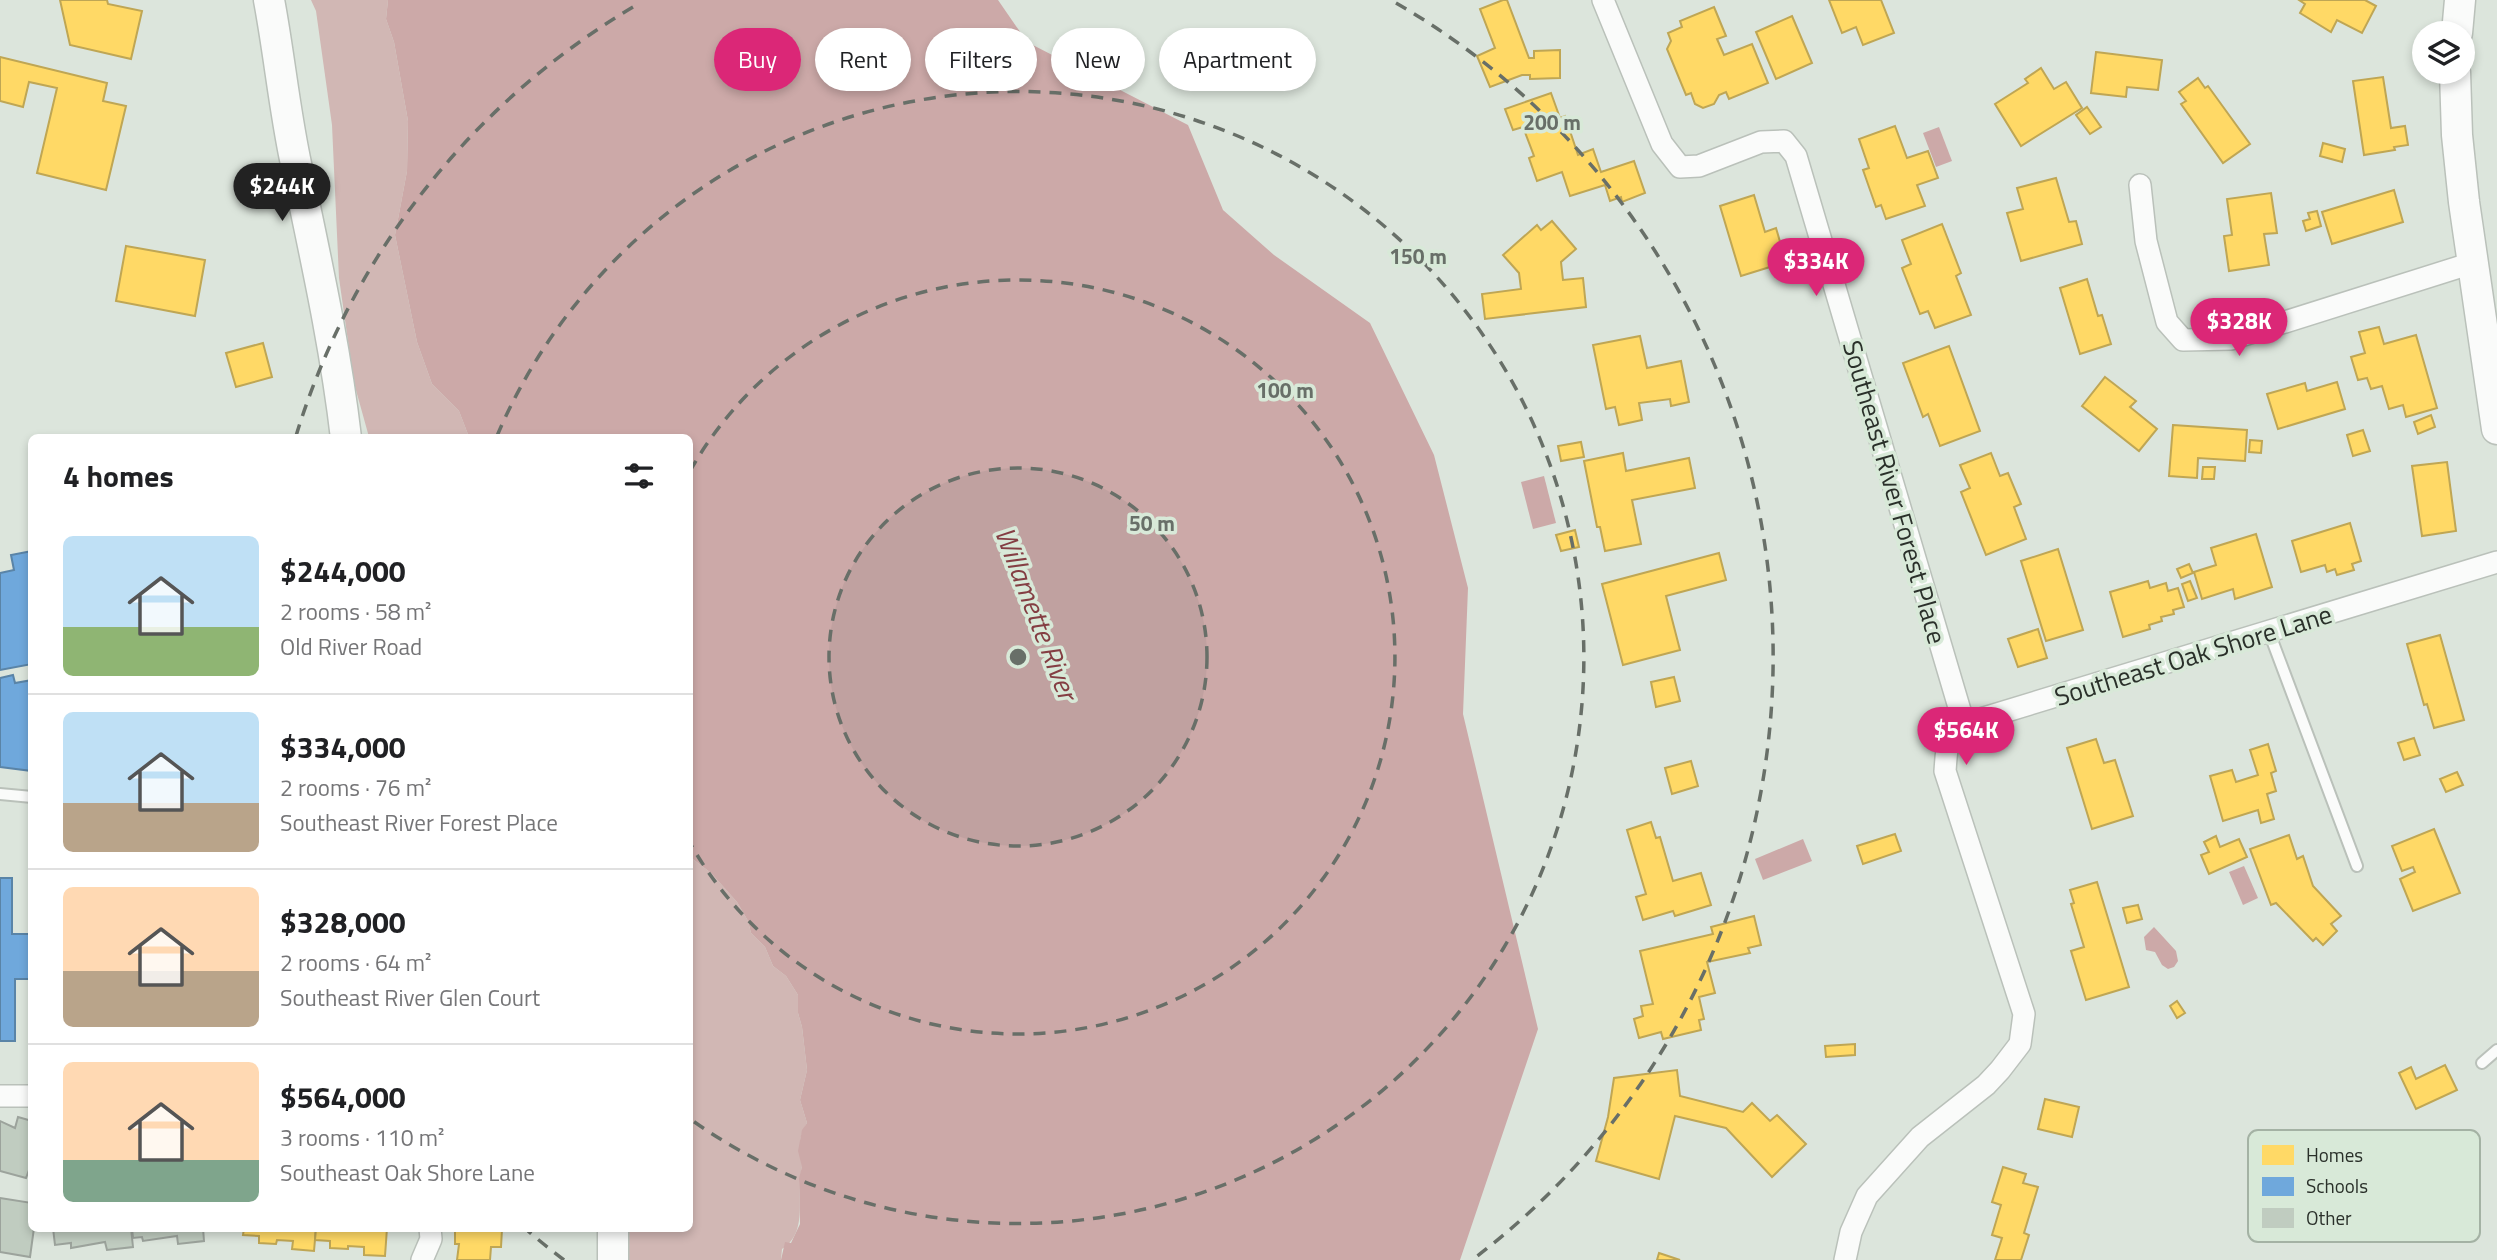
<!DOCTYPE html>
<meta charset="utf-8">
<style>
body{margin:0;font-family:"Titillium Web",sans-serif;background:#f6f6f6;color:#202124;height:100vh;display:flex;flex-direction:column;font-size:26px;white-space:nowrap}
*{box-sizing:border-box;margin:0}
p{font-size:23px;color:#757577}
.icon{flex:none;width:38px;height:38px;fill:none;stroke:currentColor;stroke-width:2;stroke-linecap:round;stroke-linejoin:round}
.map{position:relative;flex:1;overflow:hidden}
.drawer{position:absolute;left:28px;top:434px;width:665px;height:798px;display:flex;flex-direction:column;background:#fff;border-radius:10px;box-shadow:0 4px 10px #0003}
.drawer>*{flex:none}
.banner{position:absolute;left:714px;top:28px;width:665px;height:63px;display:flex;gap:14px}
.tools{position:absolute;left:2412px;top:21px;display:grid;gap:14px}
.tools a{display:grid;place-items:center;width:63px;height:63px;border-radius:50%;background:#fff;box-shadow:0 4px 10px #0003;font-size:35px}
.price{position:absolute;translate:-50% -60px;padding:0 16px;border-radius:24px;background:#db2777;color:#fff;font-size:23px;line-height:46px;filter:drop-shadow(0 2px 4px #0008)}
.price::after{content:'';position:absolute;left:50%;top:42px;width:21px;height:16px;margin-left:-10px;background:inherit;clip-path:polygon(0 0,100% 0,50% 100%)}
.price.on{background:#222;color:#fff}
ul{padding:0;list-style:none}
li{display:flex;align-items:center;gap:21px;height:175px;padding:0 35px}
li+li{border-top:2px solid #e0e0e0}
li span{display:grid;place-items:center;flex:none;width:196px;height:140px;border-radius:10px;color:#555}
li>.icon{margin-inline-start:auto}
span .icon{width:84px;height:84px;fill:#fffc;stroke-width:1}
li b{font-size:30px}
h2{display:flex;justify-content:space-between;align-items:center;height:84px;padding:0 35px;font-size:30px}
.chip{padding:0 24px;border-radius:32px;background:#fff;box-shadow:0 4px 10px #0003;font-size:24px;line-height:63px}
.chip.on{background:#db2777;color:#fff}
.map>svg:first-child{display:block}
.forest{fill:#d1b7b4}
.water{fill:#cca9a8}
.homes{fill:#ffd966;stroke:#bfa654;stroke-width:2}
.schools{fill:#6fa8dc;stroke:#5a84a7;stroke-width:2}
.building{fill:#c0ccc0;stroke:#9ca39c;stroke-width:2}
.lines{fill:none;stroke-linecap:round;stroke-linejoin:round}
.lane-casing{stroke:#bac1ba;stroke-width:14}
.street-casing{stroke:#bac1ba;stroke-width:24}
.secondary-casing{stroke:#bac1ba;stroke-width:33}
.lane{stroke:#fafbfa;stroke-width:10}
.street{stroke:#fafbfa;stroke-width:21}
.secondary{stroke:#fafbfa;stroke-width:30}
.ring{fill:none;stroke:#686f68;stroke-width:3.5;stroke-dasharray:12 9}
.labels{text-anchor:middle;dominant-baseline:central;stroke-width:7;stroke-linejoin:round;paint-order:stroke}
.street-label{font-size:26px;fill:#2a302a;stroke:#d8e9d8}
.water-label{font-size:28px;font-style:italic;fill:#843e43;stroke:#d8e9d8}
.key{fill:#d8e9d8;stroke:#a4b2a4;stroke-width:2}
.key-label{font-size:19px;fill:#2a302a}
.centre{fill:#686f68;stroke:#d8e9d8;stroke-width:3.5}
.ring-label{font-size:21px;text-anchor:middle;font-weight:bold;fill:#686f68;stroke:#d8e9d8;stroke-width:7;stroke-linejoin:round;paint-order:stroke}
</style>
<div class="map">
<svg width="2497" height="1260" viewBox="0 0 2497 1260">
<rect width="100%" height="100%" fill="#dce5dc"/>
<g class="forest">
<path d="M311 0H388L386 19 394 42 408 121 407 171 395 235 417 342 432 384 459 411 469 437H369L354 383 339 278 332 125 316 11Z"/>
<path d="M690 857 711 873 737 902 748 921 751 933 765 947 773 966 786 976 798 995V1013L802 1027 807 1070 800 1100 807 1123C796 1140 802 1148 802 1166 802 1172 799 1177 799 1183 799 1207 805 1234 782 1249L781 1260H618L620 1229 690 1228Z"/>
</g>
<g class="water">
<path d="M388 0H998L1027 42 1188 125 1223 210 1274 255 1370 323 1434 455 1468 588 1463 714 1538 1029 1460 1260H781L785 1242 791 1243 800 1224 799 1178 802 1167 798 1151 802 1130 807 1123 800 1100 807 1070 802 1027 798 1013V995L786 976 773 966 765 947 751 933 748 921 737 902 711 873 690 857V438L469 437 459 411 432 384 417 342 395 235 407 171 408 121 394 42 386 19Z"/>
<path d="M1939 127 1952 161 1936 167 1923 133Z"/>
<path d="M1544 476 1556 523 1533 529 1521 482Z"/>
<path d="M1803 839 1812 861 1763 880 1755 859Z"/>
<path d="M2244 866 2258 898 2243 905 2229 872Z"/>
<path d="M2154 927 2176 951 2178 961 2174 967 2168 969 2162 965 2155 952 2146 950 2144 937Z"/>
</g>
<g class="homes">
<path d="M60 0H107L108 4 142 11 131 59 70 45Z"/>
<path d="M1503 0H1507L1529 58H1534V51L1560 50V78L1530 79V75H1522L1490 87 1477 56 1495 48 1480 9Z"/>
<path d="M1829 0H1881L1894 33 1863 45 1856 27 1842 33Z"/>
<path d="M2365 0 2376 6 2362 33 2337 20 2331 32 2300 13 2305 4 2299 0Z"/>
<path d="M1714 7 1726 36 1717 39 1724 55 1752 44 1768 83 1729 99 1726 92 1719 95 1714 104 1703 108 1695 104 1691 93 1686 95 1667 49 1671 41 1668 33 1682 27 1680 21Z"/>
<path d="M1792 16 1812 63 1776 79 1756 32Z"/>
<path d="M2096 52 2162 60 2158 90 2127 87 2126 97 2091 93Z"/>
<path d="M0 57 107 83 103 101 126 106 106 190 37 173 57 88 29 82 23 107 0 101Z"/>
<path d="M2041 68 2054 89 2066 82 2082 108 2021 146 1995 104 2028 83 2025 79Z"/>
<path d="M2383 77 2391 128 2405 126 2408 145 2394 147 2395 150 2364 155 2353 81Z"/>
<path d="M2198 78 2205 88 2208 86 2250 144 2223 163 2181 104 2186 101 2179 92Z"/>
<path d="M1551 93 1560 118 1565 116 1578 155 1593 149 1601 172 1634 161 1645 193 1622 202 1621 197 1610 201 1605 185 1570 196 1562 172 1537 181 1529 158 1534 156 1523 127 1513 130 1505 109Z"/>
<path d="M2087 107 2101 127 2090 134 2076 115Z"/>
<path d="M1895 126 1907 158 1928 151 1938 178 1917 185 1925 206 1886 219 1881 205 1876 207 1863 170 1869 168 1859 139Z"/>
<path d="M2323 143 2345 149 2342 162 2320 156Z"/>
<path d="M2056 178 2069 222 2076 221 2082 244 2021 261 2007 213 2023 209 2017 188Z"/>
<path d="M2394 190 2403 222 2332 244 2322 212Z"/>
<path d="M2271 193 2277 233 2264 234 2269 265 2229 271 2224 236 2232 235 2227 199Z"/>
<path d="M1754 195 1765 232 1776 228 1786 262 1741 276 1720 206Z"/>
<path d="M2317 211 2321 226 2306 231 2303 221 2310 219 2308 213Z"/>
<path d="M1552 221 1576 249 1561 262 1563 280 1583 278 1586 307 1485 319 1482 294 1521 289 1519 273 1503 255 1537 225 1541 230Z"/>
<path d="M1942 224 1961 273 1956 276 1971 315 1935 328 1928 311 1920 314 1902 268 1911 264 1902 240Z"/>
<path d="M126 246 205 260 195 316 116 301Z"/>
<path d="M2087 279 2098 316 2102 315 2111 344 2080 354 2060 288Z"/>
<path d="M2379 327 2384 344 2416 335 2437 408 2406 417 2403 405 2389 409 2382 386 2371 389 2367 378 2358 380 2351 357 2365 353 2359 332Z"/>
<path d="M1640 336 1647 368 1681 361 1689 402 1671 406 1670 399 1639 403 1642 420 1619 425 1615 407 1606 409 1593 345Z"/>
<path d="M263 343 272 377 236 387 226 353Z"/>
<path d="M1949 346 1980 431 1940 446 1928 414 1923 417 1903 363Z"/>
<path d="M2105 377 2136 401 2130 407 2157 429 2139 451 2082 406Z"/>
<path d="M2337 382 2345 409 2278 429 2267 394 2305 383 2307 391Z"/>
<path d="M2431 415 2435 427 2418 434 2414 422Z"/>
<path d="M2173 425 2247 430 2245 461 2198 458 2197 478 2169 476Z"/>
<path d="M2363 430 2370 451 2353 456 2347 435Z"/>
<path d="M2250 440 2262 441 2261 453 2249 452Z"/>
<path d="M1581 442 1584 457 1561 461 1558 446Z"/>
<path d="M1623 453 1626 471 1689 458 1695 488 1632 500 1641 544 1605 551 1600 527H1597L1584 461Z"/>
<path d="M1991 453 2000 476 2008 473 2021 504 2014 507 2026 539 1986 555 1961 492 1970 488 1960 465Z"/>
<path d="M2447 462 2456 531 2422 536 2412 466Z"/>
<path d="M2203 467H2215L2214 479H2202Z"/>
<path d="M2350 523 2361 561 2352 564 2354 570 2337 575 2335 569 2327 572 2325 565 2301 572 2292 541Z"/>
<path d="M1575 530 1579 547 1561 551 1556 535Z"/>
<path d="M2256 534 2272 587 2235 599 2233 589 2202 599 2194 572 2216 565 2211 548Z"/>
<path d="M2058 549 2083 630 2046 641 2021 561Z"/>
<path d="M1719 553 1726 580 1666 596 1680 650 1623 665 1602 584Z"/>
<path d="M2189 564 2193 573 2181 578 2177 569Z"/>
<path d="M2148 581 2150 588 2166 583 2168 591 2178 588 2184 607 2173 610 2174 614 2161 617 2162 621 2149 625 2150 629 2123 637 2110 592Z"/>
<path d="M2190 581 2197 598 2188 601 2182 584Z"/>
<path d="M2038 629 2047 658 2018 667 2008 639Z"/>
<path d="M2440 635 2464 720 2434 728 2427 704 2424 705 2407 644Z"/>
<path d="M1674 677 1680 701 1656 707 1651 682Z"/>
<path d="M2414 738 2420 755 2404 760 2398 743Z"/>
<path d="M2096 739 2104 763 2115 760 2133 816 2092 829 2067 748Z"/>
<path d="M2268 744 2276 771 2271 773 2276 791 2267 794 2274 819 2261 823 2258 810 2223 821 2210 776 2232 770 2236 782 2258 775 2250 750Z"/>
<path d="M1691 761 1698 786 1672 794 1665 768Z"/>
<path d="M2457 772 2463 785 2446 792 2440 779Z"/>
<path d="M1651 822 1656 838 1660 837 1673 881 1701 873 1711 905 1675 916 1673 911 1643 920 1636 897 1646 894 1627 830Z"/>
<path d="M2434 829 2460 893 2413 911 2400 879 2415 872 2413 867 2402 871 2392 846Z"/>
<path d="M1895 834 1901 851 1863 864 1857 846Z"/>
<path d="M2289 835 2297 859 2303 856 2313 886 2341 916 2331 924 2337 931 2323 945 2316 938 2313 941 2276 903 2271 905 2250 849Z"/>
<path d="M2216 836 2220 847 2239 839 2247 857 2209 874 2201 855 2209 852 2204 842Z"/>
<path d="M2097 882 2129 987 2086 1000 2071 951 2084 947 2071 904 2074 903 2070 890Z"/>
<path d="M2138 905 2142 919 2127 923 2123 908Z"/>
<path d="M1754 916 1761 945 1748 948 1750 953 1707 962 1715 993 1699 997 1704 1019 1699 1020 1701 1030 1663 1039 1661 1032 1639 1038 1634 1019 1643 1016 1641 1006 1653 1004 1640 951 1713 934 1711 927Z"/>
<path d="M2177 1001 2185 1013 2177 1018 2170 1006Z"/>
<path d="M1855 1044V1055L1826 1057 1825 1046Z"/>
<path d="M2445 1065 2457 1090 2416 1109 2399 1073 2411 1067 2416 1079Z"/>
<path d="M1677 1070 1680 1096 1743 1112 1752 1103 1770 1121 1777 1115 1806 1144 1772 1177 1726 1128 1675 1116 1659 1179 1596 1161 1608 1117 1614 1078Z"/>
<path d="M2045 1099 2079 1107 2072 1137 2038 1129Z"/>
<path d="M2003 1167 2026 1174 2023 1183 2038 1187 2024 1233 2029 1235 2021 1260H1995L2002 1238 1992 1235 2001 1205 1992 1202Z"/>
<path d="M244 1228H316L314 1251 292 1249 293 1241 277 1240 276 1244 259 1243V1236L243 1235Z"/>
<path d="M316 1228H387L385 1256 364 1255V1247L348 1246V1249L330 1248V1241L315 1240Z"/>
<path d="M455 1228 502 1229 501 1247H491L490 1260H457L459 1244H455Z"/>
<path d="M1659 1253 1680 1260H1657Z"/>
</g>
<g class="schools">
<path d="M32 551V664L0 670V573L14 570 11 555Z"/>
<path d="M13 675 15 683 32 680V771L0 767V678Z"/>
<path d="M0 878H12V934H32V979H15V1041H0Z"/>
</g>
<g class="building">
<path d="M18 1117 32 1121V1162L26 1178 0 1171V1121L15 1128Z"/>
<path d="M0 1198 32 1203V1228H34L30 1257 0 1252Z"/>
<path d="M53 1228H131L133 1247 107 1250 105 1242 71 1248V1243L55 1245Z"/>
<path d="M132 1228H203L204 1241 178 1244 177 1236 143 1241 142 1237 133 1238Z"/>
</g>
<g class="lines">
<defs>
<g id="lane">
<path d="M2269 632 2357 866"/>
<path d="M0 794 32 797"/>
<path d="M2482 1063 2497 1050"/>
</g>
<g id="street">
<path d="M1603 0 1662 144 1680 167 1699 166 1761 142 1784 141 1796 156 1964 724"/>
<path d="M2140 185 2146 241 2167 322 2183 340 2231 339 2472 263"/>
<path d="M0 1096H32"/>
<path d="M422 1260 431 1239 430 1228"/>
<path d="M1845 1260 1851 1232 1867 1196 1920 1137 1986 1085 2000 1070 2020 1044 2024 1014 1945 771C1947 747 1945 741 1964 724L2497 562"/>
</g>
<g id="secondary">
<path d="M269 0C279 53 284 106 295 159 314 251 335 343 346 438"/>
<path d="M2457 33 2460 0"/>
<path d="M2455 72 2457 135 2464 202 2497 429"/>
<path d="M613 1260V1228"/>
</g>
</defs>
<use href="#lane" class="lane-casing"/>
<use href="#street" class="street-casing"/>
<use href="#secondary" class="secondary-casing"/>
<use href="#lane" class="lane"/>
<use href="#street" class="street"/>
<use href="#secondary" class="secondary"/>
</g>
<circle cx="1018" cy="657" r="189" fill="#686f68" fill-opacity=".12"/>
<g class="ring">
<circle cx="1018" cy="657" r="189"/>
<path d="M690 471A377 377 0 1 1 690 843"/>
<path d="M497 436A566 566 0 1 1 693 1121"/>
<path d="M564 1260A755 755 0 0 1 528 1231M296 436A755 755 0 0 1 640 3M1396 3A755 755 0 0 1 1472 1260"/>
</g>
<g class="labels">
<g class="street-label">
<text transform="translate(1895 492) rotate(74)">Southeast River Forest Place</text>
<text transform="translate(2193 655) rotate(-17)">Southeast Oak Shore Lane</text>
</g>
<g class="water-label">
<text transform="translate(1037 613) rotate(69)">Willamette River</text>
</g>
</g>
<rect x="2248" y="1130" width="232" height="112" rx="10" class="key"/>
<rect x="2262" y="1145" width="32" height="20" fill="#ffd966"/>
<rect x="2262" y="1177" width="32" height="19" fill="#6fa8dc"/>
<rect x="2262" y="1208" width="32" height="20" fill="#c0ccc0"/>
<g class="key-label">
<text x="2306" y="1162">Homes</text>
<text x="2306" y="1193">Schools</text>
<text x="2306" y="1225">Other</text>
</g>
<circle cx="1018" cy="657" r="10" class="centre"/>
<g class="ring-label">
<text x="1552" y="130">200 m</text>
<text x="1418" y="264">150 m</text>
<text x="1285" y="398">100 m</text>
<text x="1152" y="531">50 m</text>
</g>
</svg>
<div class="tools">
<a><svg class="icon" aria-label="layers" viewBox="0 0 24 24"><path d="M12 4l9 5-9 5-9-5zM3 14l9 5 9-5"/></svg></a>
</div>
<b class="price on" style="left:282px;top:223px">$244K</b>
<b class="price" style="left:1816px;top:298px">$334K</b>
<b class="price" style="left:2239px;top:358px">$328K</b>
<b class="price" style="left:1966px;top:767px">$564K</b>
<div class="banner">
<a class="chip on">Buy</a>
<a class="chip">Rent</a>
<a class="chip">Filters</a>
<a class="chip">New</a>
<a class="chip">Apartment</a>
</div>
<section class="drawer">
<h2>4 homes<svg class="icon" aria-label="filters" viewBox="0 0 24 24"><path d="M4 7h16M4 17h16"/><circle cx="9" cy="7" r="2"/><circle cx="15" cy="17" r="2"/></svg></h2>
<ul>
<li><span style="background:linear-gradient(#bfe0f5 65%,#8fb573 0)"><svg class="icon" aria-label="home" viewBox="0 0 24 24"><path d="M3 11l9-7 9 7M6 9v11h12V9"/></svg></span><div><b>$244,000</b><p>2 rooms · 58 m²</p><p>Old River Road</p></div></li>
<li><span style="background:linear-gradient(#bfe0f5 65%,#b9a48a 0)"><svg class="icon" aria-label="home" viewBox="0 0 24 24"><path d="M3 11l9-7 9 7M6 9v11h12V9"/></svg></span><div><b>$334,000</b><p>2 rooms · 76 m²</p><p>Southeast River Forest Place</p></div></li>
<li><span style="background:linear-gradient(#ffd9b3 60%,#b9a48a 0)"><svg class="icon" aria-label="home" viewBox="0 0 24 24"><path d="M3 11l9-7 9 7M6 9v11h12V9"/></svg></span><div><b>$328,000</b><p>2 rooms · 64 m²</p><p>Southeast River Glen Court</p></div></li>
<li><span style="background:linear-gradient(#ffd9b3 70%,#7fa58c 0)"><svg class="icon" aria-label="home" viewBox="0 0 24 24"><path d="M3 11l9-7 9 7M6 9v11h12V9"/></svg></span><div><b>$564,000</b><p>3 rooms · 110 m²</p><p>Southeast Oak Shore Lane</p></div></li>
</ul>
</section>
</div>
